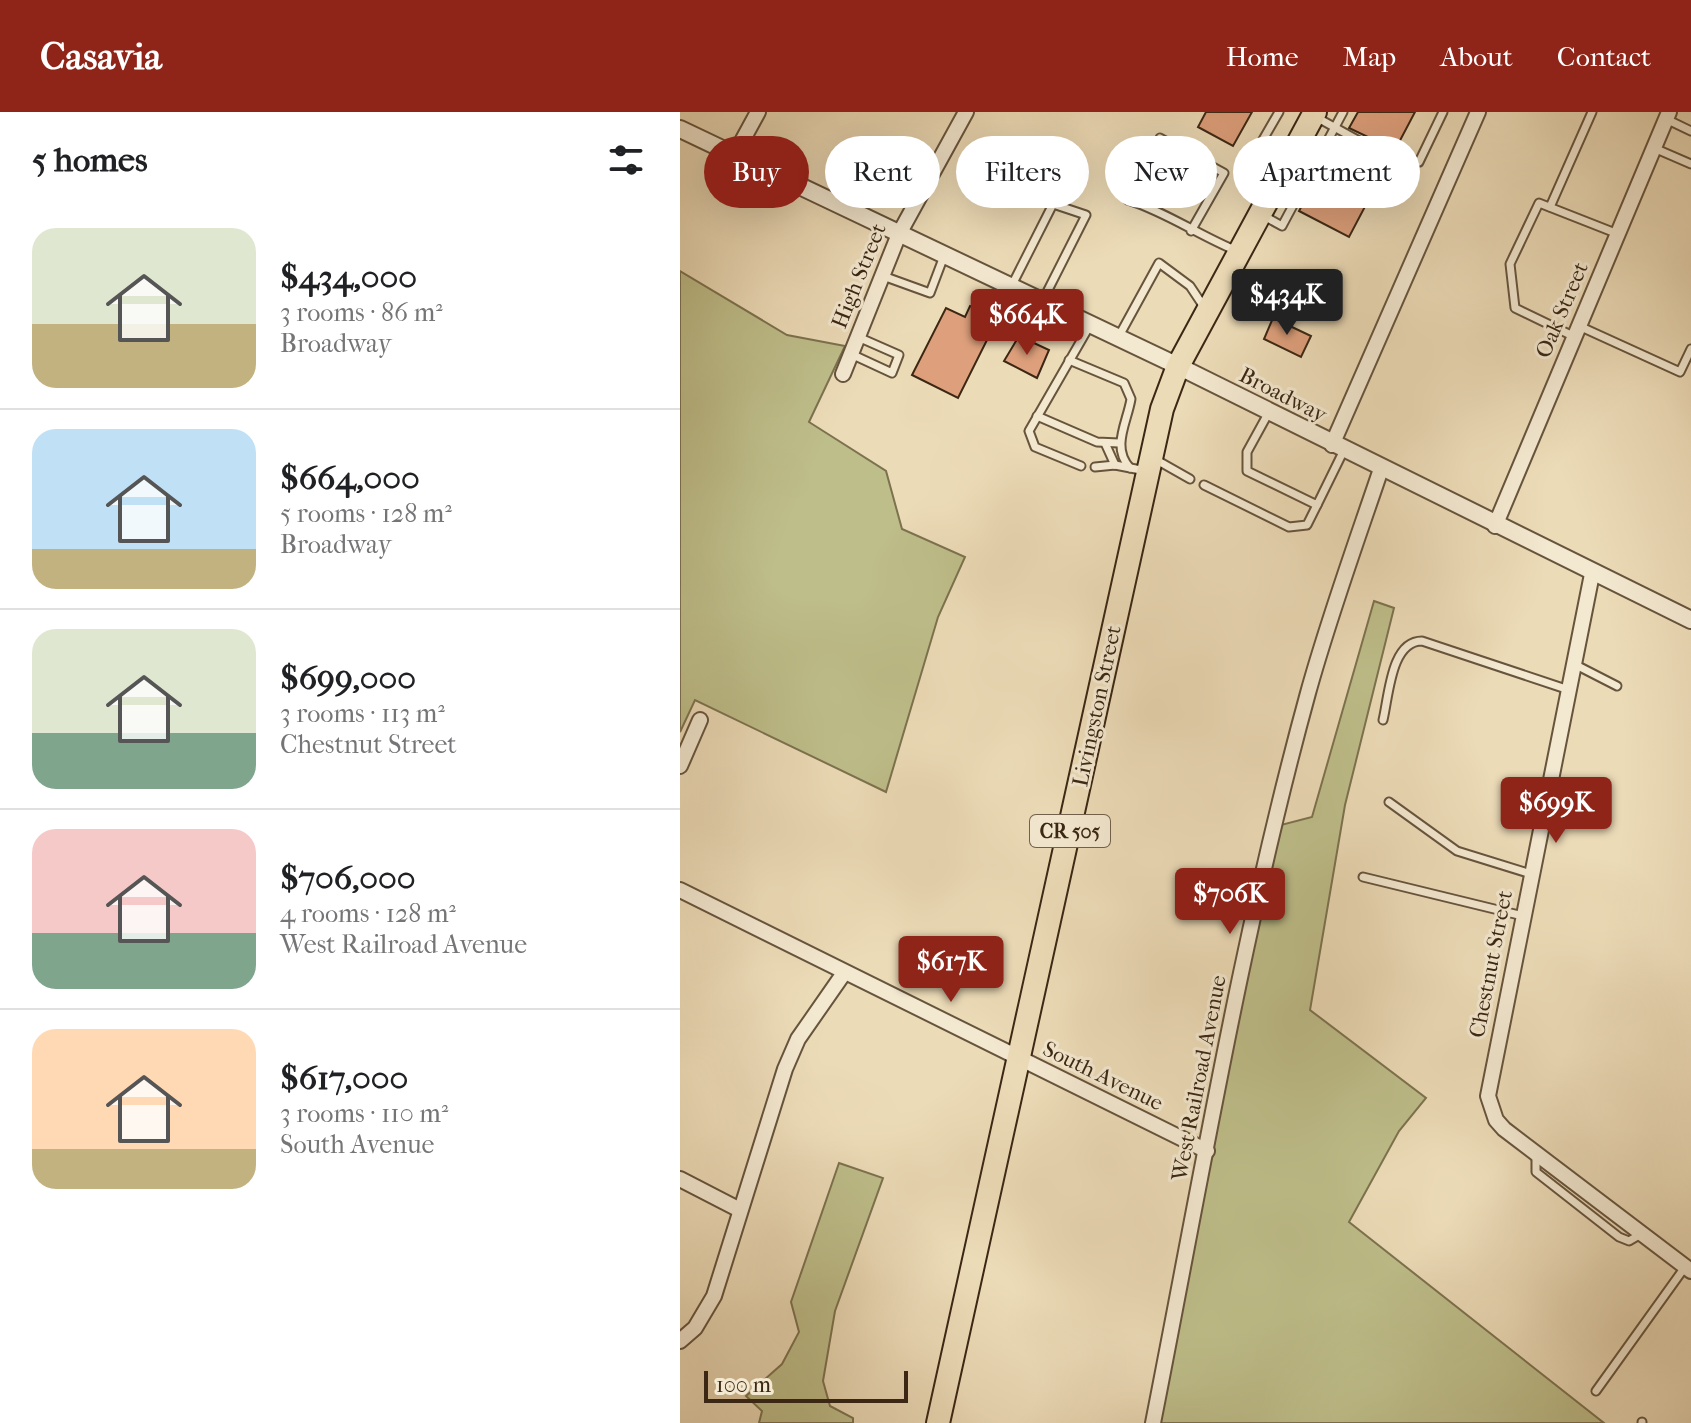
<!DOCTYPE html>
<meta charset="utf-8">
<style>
body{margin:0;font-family:"IM FELL French Canon",serif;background:#f6f6f6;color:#202124;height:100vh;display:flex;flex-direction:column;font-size:30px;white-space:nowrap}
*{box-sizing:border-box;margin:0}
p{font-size:26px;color:#757577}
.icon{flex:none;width:44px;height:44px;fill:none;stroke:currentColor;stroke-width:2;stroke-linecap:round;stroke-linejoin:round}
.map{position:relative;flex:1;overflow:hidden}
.sheet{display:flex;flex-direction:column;background:#fff;width:680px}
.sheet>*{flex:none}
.top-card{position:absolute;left:24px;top:24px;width:760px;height:72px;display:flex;gap:16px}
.scale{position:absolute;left:24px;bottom:20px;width:204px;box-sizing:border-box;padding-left:8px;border:4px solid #3b2714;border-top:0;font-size:22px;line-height:28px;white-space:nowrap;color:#3b2714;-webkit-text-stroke:6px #f3e8d0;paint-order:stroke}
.price{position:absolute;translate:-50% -68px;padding:0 18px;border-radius:8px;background:#8f2418;color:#fff;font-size:26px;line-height:52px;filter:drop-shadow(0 2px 4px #0008)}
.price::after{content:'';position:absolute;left:50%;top:48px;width:24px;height:18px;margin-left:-12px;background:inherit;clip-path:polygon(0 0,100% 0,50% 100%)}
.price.active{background:#222;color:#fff}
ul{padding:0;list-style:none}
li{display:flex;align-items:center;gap:24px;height:200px;padding:0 32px}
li+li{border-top:2px solid #e0e0e0}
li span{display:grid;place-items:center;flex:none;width:224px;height:160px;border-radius:24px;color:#555}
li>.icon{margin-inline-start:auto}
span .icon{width:96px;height:96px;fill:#fffc;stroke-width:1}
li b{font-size:34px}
h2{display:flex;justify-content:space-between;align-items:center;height:96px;padding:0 32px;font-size:34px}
.chip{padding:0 28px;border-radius:36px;background:#fff;box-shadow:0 8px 32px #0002;font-size:28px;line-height:72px}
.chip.active{background:#8f2418;color:#fff}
header{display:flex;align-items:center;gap:48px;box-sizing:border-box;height:112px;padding:0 40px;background:#8f2418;color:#fff}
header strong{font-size:38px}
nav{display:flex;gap:44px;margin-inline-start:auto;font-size:28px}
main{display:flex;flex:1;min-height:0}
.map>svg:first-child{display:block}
.green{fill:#bebe8a;stroke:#7c724f;stroke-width:2}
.building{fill:#dea07c;stroke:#3b2714;stroke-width:2}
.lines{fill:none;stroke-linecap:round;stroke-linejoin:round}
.service-casing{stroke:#67543d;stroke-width:11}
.minor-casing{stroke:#67543d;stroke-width:18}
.tertiary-casing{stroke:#67543d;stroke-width:20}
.primary-casing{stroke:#3b2714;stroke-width:26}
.service{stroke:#f3e8d0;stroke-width:7}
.minor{stroke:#f3e8d0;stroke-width:14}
.tertiary{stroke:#f3e8d0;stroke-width:16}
.primary{stroke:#ecdbb7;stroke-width:22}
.labels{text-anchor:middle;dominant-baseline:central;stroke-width:6;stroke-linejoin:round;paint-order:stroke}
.shield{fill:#f3e8d0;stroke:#72614c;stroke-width:2}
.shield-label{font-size:20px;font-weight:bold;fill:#3b2714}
.street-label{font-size:22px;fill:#3b2714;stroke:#f3e8d0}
</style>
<header>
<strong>Casavia</strong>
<nav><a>Home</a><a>Map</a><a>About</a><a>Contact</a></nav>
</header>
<main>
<section class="sheet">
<h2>5 homes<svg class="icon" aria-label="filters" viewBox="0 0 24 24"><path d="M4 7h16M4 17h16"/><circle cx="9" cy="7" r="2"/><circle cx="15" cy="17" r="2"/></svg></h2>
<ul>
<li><span style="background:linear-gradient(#dfe7d0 60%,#c2b280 0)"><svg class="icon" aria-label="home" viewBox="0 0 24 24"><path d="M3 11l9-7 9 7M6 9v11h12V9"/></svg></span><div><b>$434,000</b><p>3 rooms · 86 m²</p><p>Broadway</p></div></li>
<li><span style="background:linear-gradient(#bfe0f5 75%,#c2b280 0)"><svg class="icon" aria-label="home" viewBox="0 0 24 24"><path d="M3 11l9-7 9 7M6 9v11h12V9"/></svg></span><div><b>$664,000</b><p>5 rooms · 128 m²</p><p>Broadway</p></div></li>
<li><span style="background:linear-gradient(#dfe7d0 65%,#7fa58c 0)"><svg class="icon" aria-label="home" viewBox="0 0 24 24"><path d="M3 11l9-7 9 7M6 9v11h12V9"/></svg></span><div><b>$699,000</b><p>3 rooms · 113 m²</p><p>Chestnut Street</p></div></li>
<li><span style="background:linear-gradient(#f6c9c9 65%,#7fa58c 0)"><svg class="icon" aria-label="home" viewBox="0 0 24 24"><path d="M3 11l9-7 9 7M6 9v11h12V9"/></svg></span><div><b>$706,000</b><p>4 rooms · 128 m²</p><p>West Railroad Avenue</p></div></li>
<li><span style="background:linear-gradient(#ffd9b3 75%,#c2b280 0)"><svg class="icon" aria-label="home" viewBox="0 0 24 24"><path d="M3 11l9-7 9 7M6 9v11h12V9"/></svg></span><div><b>$617,000</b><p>3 rooms · 110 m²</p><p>South Avenue</p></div></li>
</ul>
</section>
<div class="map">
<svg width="1011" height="1311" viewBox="0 0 1011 1311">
<rect width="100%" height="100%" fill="#ecdbb7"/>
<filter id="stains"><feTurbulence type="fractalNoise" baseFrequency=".0025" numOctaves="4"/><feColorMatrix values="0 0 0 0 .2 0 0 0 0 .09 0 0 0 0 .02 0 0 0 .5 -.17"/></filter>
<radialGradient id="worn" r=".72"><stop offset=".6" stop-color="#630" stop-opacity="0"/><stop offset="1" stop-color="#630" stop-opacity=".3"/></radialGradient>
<g class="green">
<path d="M0 159 107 223 165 234 129 310 206 359 222 417 285 445 258 505 206 680 15 588 0 620Z"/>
<path d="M694 489 714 496 665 693 630 898 746 986 719 1019 669 1110 924 1311H471L597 714 632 705Z"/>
<path d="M159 1051 203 1066 155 1199 143 1269 150 1294 173 1306V1311H79L82 1299 66 1284 102 1252 119 1220 111 1190Z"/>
</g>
<g class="building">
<path d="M526 0H572L553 34 518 15Z"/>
<path d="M678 0H735L715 38 669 16Z"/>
<path d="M663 28 709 49 669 125 619 99 656 30 661 32Z"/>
<path d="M486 38 516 54 494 94 464 87 467 81 464 78Z"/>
<path d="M290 194 317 208 278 286 232 263 266 196 285 205Z"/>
<path d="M593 206 631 224 621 245 584 227Z"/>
<path d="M339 224 369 238 357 266 324 249Z"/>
</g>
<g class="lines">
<defs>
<g id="service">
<path d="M636 5 701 41 739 50 763 0"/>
<path d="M986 7 1011 19"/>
<path d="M581 31 599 0"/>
<path d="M974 36 1011 52"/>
<path d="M870 95 912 0"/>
<path d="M584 104 602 114 663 0"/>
<path d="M511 119 544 61 480 26 448 88C486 100 520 124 557 139"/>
<path d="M203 164 250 181 264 144"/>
<path d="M331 175 373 92 406 103 363 188"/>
<path d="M899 214 1000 260 1011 237"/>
<path d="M439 224 479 151 510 174 524 195"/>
<path d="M895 225 835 196 830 152 859 91 938 122"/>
<path d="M171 242 212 261 219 243 178 225"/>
<path d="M389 248 444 271 451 287C447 311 431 335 450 356"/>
<path d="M589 300 567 340V359L637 393 664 338"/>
<path d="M357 304 417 330 439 331"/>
<path d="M425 331 435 353"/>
<path d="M473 346 510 367"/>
<path d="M401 354 355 335 349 319 410 213"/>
<path d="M415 355 435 353 466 359"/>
<path d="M524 373 609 415 627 413 637 393"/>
<path d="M894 552 937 574"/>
<path d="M703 608C709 583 711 529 742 529L889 578"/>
<path d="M709 690 777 739 851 762"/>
<path d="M683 765 843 804"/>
<path d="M856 1043V1060L939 1125 949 1129 961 1122"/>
<path d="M916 1279 1005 1155"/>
<path d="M962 1310V1311"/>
</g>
<g id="minor">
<path d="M54 44 78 0"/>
<path d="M163 262 219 122 286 0"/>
<path d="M652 333 798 0"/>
<path d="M815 414 989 0"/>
<path d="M912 462 808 984 816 1008 824 1017 1011 1159"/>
<path d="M0 654 20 608"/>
<path d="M0 778 527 1039"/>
<path d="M0 1067 60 1098"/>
<path d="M0 1229 15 1216 34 1184 105 957 118 927 164 861"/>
<path d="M473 1311C521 1068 562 821 628 581 649 505 676 431 701 357"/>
</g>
<path id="tertiary" d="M0 17 498 254 1011 508"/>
<path id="primary" d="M258 1311 482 297 498 254 635 0"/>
</defs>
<use href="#service" class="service-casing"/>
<use href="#minor" class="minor-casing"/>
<use href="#tertiary" class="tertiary-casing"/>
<use href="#primary" class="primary-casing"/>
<use href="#service" class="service"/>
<use href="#minor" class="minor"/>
<use href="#tertiary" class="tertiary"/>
<use href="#primary" class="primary"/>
</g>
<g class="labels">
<rect class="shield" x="350" y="703" width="80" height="32" rx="6"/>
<g class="shield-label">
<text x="390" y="719">CR 505</text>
</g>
<g class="street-label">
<text transform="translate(179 164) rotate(-68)">High Street</text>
<text transform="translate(882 198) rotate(-67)">Oak Street</text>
<text transform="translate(603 283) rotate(27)">Broadway</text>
<text transform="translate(417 594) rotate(-78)">Livingston Street</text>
<text transform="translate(811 852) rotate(-79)">Chestnut Street</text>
<text transform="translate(423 964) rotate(26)">South Avenue</text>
<text transform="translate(519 966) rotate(-79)">West Railroad Avenue</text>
</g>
</g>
<rect width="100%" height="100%" filter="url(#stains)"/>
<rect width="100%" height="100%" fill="url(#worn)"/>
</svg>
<div class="scale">100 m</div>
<b class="price active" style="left:607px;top:225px">$434K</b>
<b class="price" style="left:347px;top:245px">$664K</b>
<b class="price" style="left:876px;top:733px">$699K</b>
<b class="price" style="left:550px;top:824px">$706K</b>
<b class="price" style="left:271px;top:892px">$617K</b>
<div class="top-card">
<a class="chip active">Buy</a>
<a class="chip">Rent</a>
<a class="chip">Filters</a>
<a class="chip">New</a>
<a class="chip">Apartment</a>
</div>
</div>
</main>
